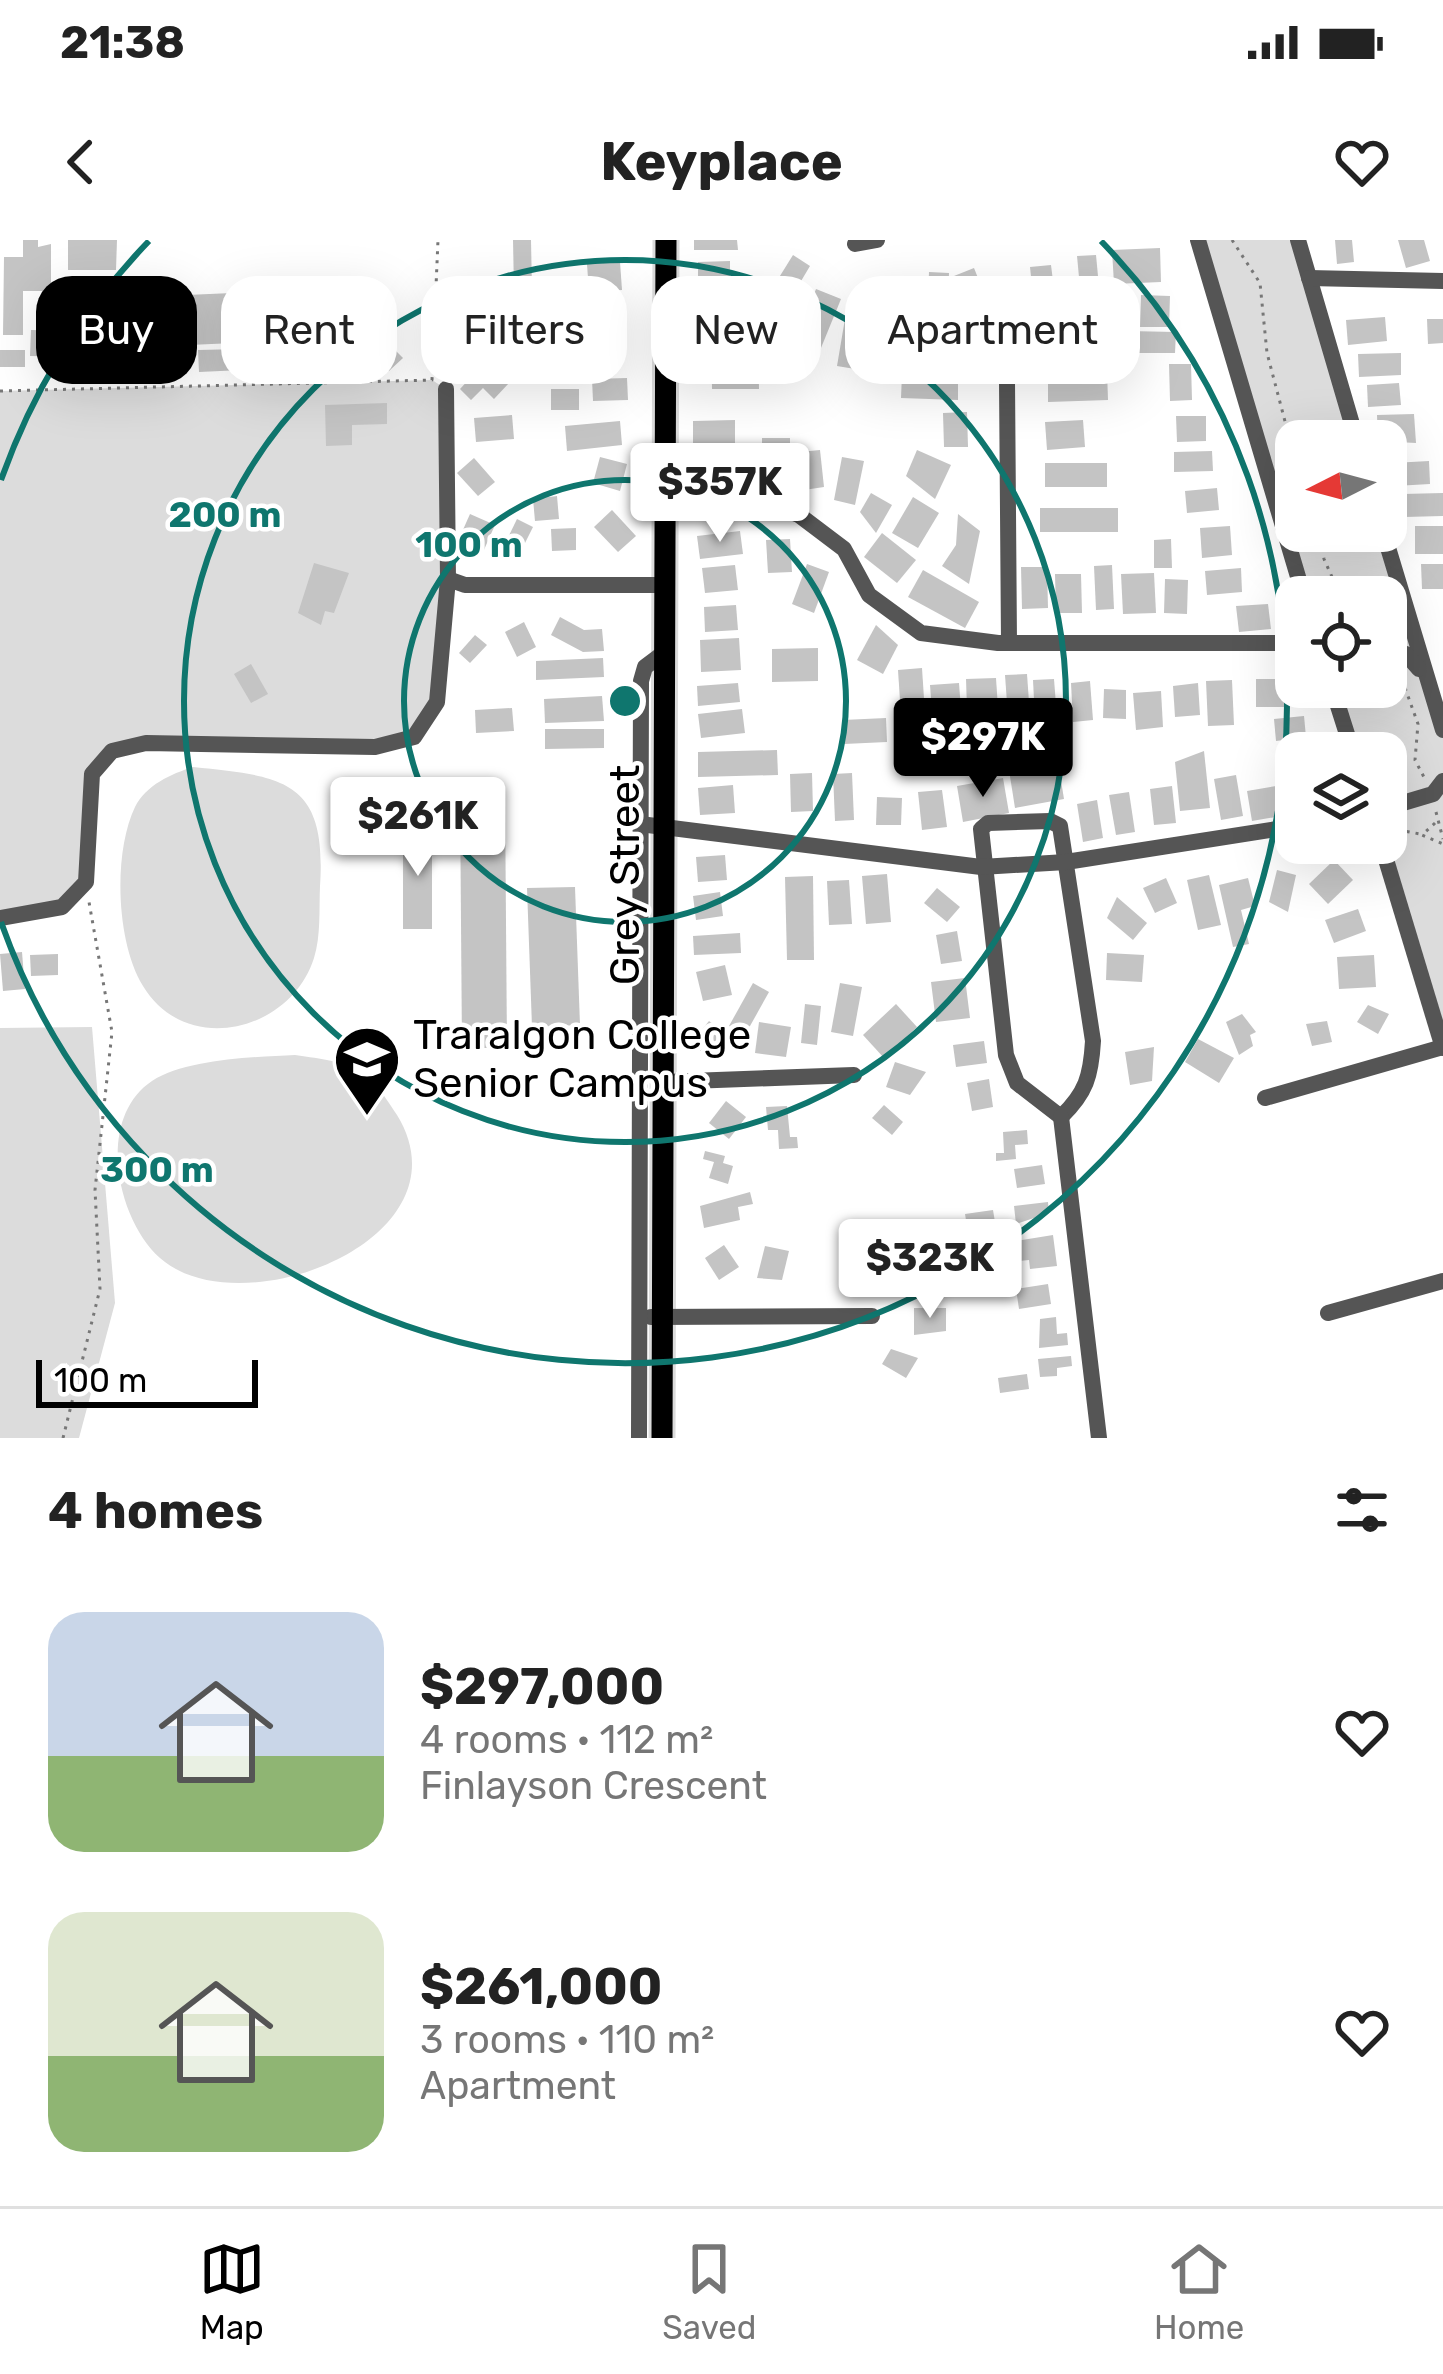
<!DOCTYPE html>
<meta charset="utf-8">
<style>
body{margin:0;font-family:Rubik,sans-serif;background:#f2f2f2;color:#222;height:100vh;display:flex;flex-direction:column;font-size:45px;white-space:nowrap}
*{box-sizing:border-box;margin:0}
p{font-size:39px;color:#767676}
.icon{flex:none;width:66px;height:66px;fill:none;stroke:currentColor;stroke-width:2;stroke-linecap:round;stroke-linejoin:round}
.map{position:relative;height:1198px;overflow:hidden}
.sheet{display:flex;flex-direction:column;background:#fff;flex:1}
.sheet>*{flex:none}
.guide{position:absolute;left:36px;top:36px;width:1371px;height:108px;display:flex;gap:24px}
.needle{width:78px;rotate:264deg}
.fabs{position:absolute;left:1275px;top:180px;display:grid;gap:24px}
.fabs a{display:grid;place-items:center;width:132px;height:132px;border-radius:24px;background:#fff;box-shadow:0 12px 48px #0002;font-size:60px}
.scale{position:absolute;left:36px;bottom:30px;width:222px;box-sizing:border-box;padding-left:12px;border:6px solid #000;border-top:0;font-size:33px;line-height:42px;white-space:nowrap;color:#000;-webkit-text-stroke:9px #fff;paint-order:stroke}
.price{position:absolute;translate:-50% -102px;padding:0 27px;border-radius:12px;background:#fff;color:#222;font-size:39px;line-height:78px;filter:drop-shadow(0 3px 6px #0008)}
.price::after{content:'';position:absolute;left:50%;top:72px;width:36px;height:27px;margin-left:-18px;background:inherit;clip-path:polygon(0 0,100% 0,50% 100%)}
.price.on{background:#000;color:#fff}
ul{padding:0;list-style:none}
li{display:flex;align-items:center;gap:36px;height:300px;padding:0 48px}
li span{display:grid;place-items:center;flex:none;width:336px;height:240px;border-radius:36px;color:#555}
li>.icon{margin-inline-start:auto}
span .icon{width:144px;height:144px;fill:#fffc;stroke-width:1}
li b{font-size:51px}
h2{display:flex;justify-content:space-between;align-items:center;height:144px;padding:0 48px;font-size:51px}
.chip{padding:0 42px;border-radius:36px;background:#fff;box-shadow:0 12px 48px #0002;font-size:42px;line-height:108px}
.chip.on{background:#000;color:#fff}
.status{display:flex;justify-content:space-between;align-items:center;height:84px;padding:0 60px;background:#fff;direction:ltr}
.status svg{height:33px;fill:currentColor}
header{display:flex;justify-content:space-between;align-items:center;height:156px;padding:0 48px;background:#fff;font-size:54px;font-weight:700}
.tab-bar{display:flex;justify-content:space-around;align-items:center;height:168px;border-top:3px solid #e0e0e0;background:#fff;font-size:33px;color:#767676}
.tab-bar a{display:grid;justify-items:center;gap:6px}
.tab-bar .on{color:#000}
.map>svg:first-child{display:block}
.green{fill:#dcdcdc}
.building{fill:#c4c4c4}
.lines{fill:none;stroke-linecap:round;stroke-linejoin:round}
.major-casing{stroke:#dbdbdb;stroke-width:27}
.path{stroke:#777;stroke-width:3;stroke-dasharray:3 6;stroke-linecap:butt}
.minor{stroke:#555;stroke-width:16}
.major{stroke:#000;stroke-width:21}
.ring{fill:none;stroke:#0f766e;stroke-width:6}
.labels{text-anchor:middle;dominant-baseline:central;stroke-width:9;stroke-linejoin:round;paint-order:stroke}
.street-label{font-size:42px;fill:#000;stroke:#fff}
.poi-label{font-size:42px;fill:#000;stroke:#fff;text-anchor:start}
.centre{fill:#0f766e;stroke:#fff;stroke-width:6}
.ring-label{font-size:36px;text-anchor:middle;font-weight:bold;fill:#0f766e;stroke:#fff;stroke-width:9;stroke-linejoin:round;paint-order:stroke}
</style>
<div class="status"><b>21:38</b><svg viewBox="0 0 49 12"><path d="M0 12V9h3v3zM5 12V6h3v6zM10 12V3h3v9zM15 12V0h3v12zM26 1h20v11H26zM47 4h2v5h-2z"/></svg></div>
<header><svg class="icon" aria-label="back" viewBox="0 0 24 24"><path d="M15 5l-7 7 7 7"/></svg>Keyplace<svg class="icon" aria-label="heart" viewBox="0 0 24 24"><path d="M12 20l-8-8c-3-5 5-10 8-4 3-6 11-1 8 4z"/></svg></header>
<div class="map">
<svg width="1443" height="1198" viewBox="0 0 1443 1198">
<rect width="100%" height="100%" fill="#fff"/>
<g class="green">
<path d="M1196 0H1298L1357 201H1296V291H1383L1443 489V808L1386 603V513H1353L1332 447H1386V357H1304Z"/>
<path d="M432 140 446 149 437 462 414 497 112 511 92 534 86 642 62 667 0 678V151Z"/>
<path d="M193 527C285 536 327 541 320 646 319 669 321 696 314 718 291 791 187 818 143 746 116 702 113 613 135 567 146 545 171 534 193 527Z"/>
<path d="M92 787 115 1063 79 1198H0V788Z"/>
<path d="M295 815C352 823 366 825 397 875 473 999 240 1089 160 1018 117 980 95 879 152 841 186 819 255 817 295 815Z"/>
</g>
<g class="building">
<path d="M23 0H38V7L51 4V51H23V95H3L4 17H23Z"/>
<path d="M68 0H117L116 30H68Z"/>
<path d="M513 0H531L532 49H514Z"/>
<path d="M694 0H737L738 10H694Z"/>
<path d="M1335 0H1352L1354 22 1337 24Z"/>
<path d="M1398 0H1424L1430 21 1406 28Z"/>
<path d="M1160 8 1161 42 1114 44 1112 10Z"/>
<path d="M793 15 810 26 788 63 770 52Z"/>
<path d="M1096 15 1102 79 1083 80 1077 16Z"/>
<path d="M730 21V49L698 50V22Z"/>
<path d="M620 22 622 50 589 52 587 24Z"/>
<path d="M1051 25 1058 82 1036 84 1030 27Z"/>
<path d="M974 28 990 68 970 76 954 36Z"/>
<path d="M929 32 949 33 947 79 927 78Z"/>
<path d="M155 38 156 94 122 95 121 39Z"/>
<path d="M816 49 841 59 814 125 789 116Z"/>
<path d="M232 53 234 103 189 105 187 55Z"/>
<path d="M898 53 916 54 913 100 881 98 882 80 896 81Z"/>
<path d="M1141 55 1170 56 1169 87H1140Z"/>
<path d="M733 58 736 85 696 89 693 62Z"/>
<path d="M624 60 625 81 583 84 582 62Z"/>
<path d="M847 67 871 71 861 130 837 126Z"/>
<path d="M1385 77 1387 101 1348 105 1346 80Z"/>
<path d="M262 79 304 80V109H261Z"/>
<path d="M1427 79H1443V103L1428 104Z"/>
<path d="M460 83 483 101 457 133 434 115Z"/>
<path d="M981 83 992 103 942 128 932 108Z"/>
<path d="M31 90 74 91 73 117 30 116Z"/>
<path d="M1078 91 1080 112 1043 115 1042 94Z"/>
<path d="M1127 91 1176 92 1175 113H1127Z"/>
<path d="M588 96 624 97V122H587Z"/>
<path d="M758 99 759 149H712L711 100Z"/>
<path d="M387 102 403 118 389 131 374 115Z"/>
<path d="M156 109 157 135H133V110Z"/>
<path d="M241 109 242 130 199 132 198 110Z"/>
<rect x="0" y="110" width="25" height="17"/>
<path d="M1401 113V135L1359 137 1358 114Z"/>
<path d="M486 121 509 143 494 159 483 148 471 160 460 149Z"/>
<path d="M1169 124H1191L1192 160 1170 161Z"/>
<path d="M1107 131 1108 160 1048 162V133Z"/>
<path d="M902 134 958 135V160L901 158Z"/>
<path d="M627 138 628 160 593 161 592 139Z"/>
<path d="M1399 143 1401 165 1368 167 1367 145Z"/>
<rect x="551" y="149" width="28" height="21"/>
<path d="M387 163V184L352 185V205L326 206 325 165Z"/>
<path d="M967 172 968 207H944L943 173Z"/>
<path d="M1414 174 1416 203 1378 201 1377 175Z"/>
<path d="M512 175 514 199 476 202 474 178Z"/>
<path d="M1176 176H1206V201L1177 202Z"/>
<path d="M735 180V206H693V181Z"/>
<path d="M1083 180 1085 207 1047 210 1045 182Z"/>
<path d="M620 181 622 205 567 211 565 186Z"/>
<path d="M762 198H790V239H774V214H762Z"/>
<path d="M820 210 824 247 804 250 800 212Z"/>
<path d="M917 210 951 225 935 259 906 236Z"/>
<path d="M1212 211 1213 231 1174 232V212Z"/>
<path d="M729 216 730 240 694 242 692 218Z"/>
<path d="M600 217 627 224 620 251 593 243Z"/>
<path d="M842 217 864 221 855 265 834 260Z"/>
<path d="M474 218 495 242 478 256 457 233Z"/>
<path d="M1429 221 1430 244 1395 246 1393 223Z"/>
<rect x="1045" y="223" width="62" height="24"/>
<path d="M1217 248 1219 270 1187 273 1185 251Z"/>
<path d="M871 253 892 265 876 293 860 272Z"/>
<path d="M1443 253V276L1404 277 1403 254Z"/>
<path d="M557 256 559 279 535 281 533 259Z"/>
<path d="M913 257 939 273 918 308 892 293Z"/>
<rect x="1040" y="268" width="78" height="24"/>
<path d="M612 270 636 296 618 312 594 287Z"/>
<path d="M470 274 495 285 483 312 458 301Z"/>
<path d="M958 274 980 291 969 344 942 326 956 305Z"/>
<path d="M517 279 533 287 518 317 502 310Z"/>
<path d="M1230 286 1232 315 1202 318 1200 288Z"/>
<rect x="1415" y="286" width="28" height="28"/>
<path d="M576 288V310L552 311 551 289Z"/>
<path d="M740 291 743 314 700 319 697 296Z"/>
<path d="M882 293 916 320 897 343 864 317Z"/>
<path d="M790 299 792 332 768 333 766 300Z"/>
<path d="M1171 299 1172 328H1154V300Z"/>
<path d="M314 323 349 333 334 373 325 371 321 385 298 373Z"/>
<path d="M807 324 829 332 814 373 792 364Z"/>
<path d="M1421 324H1443V349H1422Z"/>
<path d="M735 325 738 350 705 353 702 328Z"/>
<path d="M1112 325 1114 369 1096 370 1094 326Z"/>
<path d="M1021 327H1047L1048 368 1022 369Z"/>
<path d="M1241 328 1242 352 1207 355 1205 331Z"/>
<path d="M923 330 979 362 965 388 908 357Z"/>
<path d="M1154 333 1156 373 1123 374 1121 334Z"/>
<path d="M1055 334H1081L1082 373H1056Z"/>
<path d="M1165 339 1188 340 1187 374 1164 373Z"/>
<path d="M1268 364 1271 389 1239 392 1236 366Z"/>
<path d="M736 365 738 390 705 392 704 367Z"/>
<path d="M560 377 584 390 602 389 604 411 583 412 551 395Z"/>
<path d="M524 382 536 407 517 417 505 392Z"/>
<path d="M876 385 898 405 883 434 857 420Z"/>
<path d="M475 395 487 405 470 423 459 413Z"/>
<path d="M739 398 741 430 701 432 700 400Z"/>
<path d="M818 408V441L772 442V409Z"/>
<path d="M603 418 604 437 536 440V421Z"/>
<path d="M251 424 268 454 251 463 234 434Z"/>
<path d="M922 428 925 474 901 476 898 430Z"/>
<path d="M1027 434 1030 476 1008 477 1005 435Z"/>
<path d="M996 438 998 468 967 469 966 439Z"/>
<path d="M1054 439 1057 478 1035 479 1033 440Z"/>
<rect x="1256" y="439" width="33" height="28"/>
<path d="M1232 440 1234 485 1208 486 1206 441Z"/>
<path d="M1090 441 1093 480 1073 482 1071 443Z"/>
<path d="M738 443 740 462 698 466 697 446Z"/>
<path d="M959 443 961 470 932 472 930 445Z"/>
<path d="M1198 443 1200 475 1175 477 1173 446Z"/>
<path d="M1104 449 1126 450V479L1103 478Z"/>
<path d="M1161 451 1163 487 1136 490 1133 453Z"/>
<path d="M602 456 604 481 545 483 544 459Z"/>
<path d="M512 468 514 491 476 493 475 470Z"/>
<path d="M742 469 745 493 701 498 698 474Z"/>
<path d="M1304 476 1306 497 1276 501 1274 479Z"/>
<path d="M997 477 998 504H981L980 478Z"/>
<path d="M886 478 887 502 844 504 843 480Z"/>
<path d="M955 480 957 504 931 506 929 482Z"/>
<path d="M545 489H604V508L545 509Z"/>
<path d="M777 510 778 535 698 537V512Z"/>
<path d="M1204 511 1210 568 1180 571 1175 522Z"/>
<path d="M1296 512V535L1281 537 1279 513Z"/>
<path d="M1058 522 1064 559 1015 568 1009 530Z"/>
<path d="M812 533 813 571 791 572 790 534Z"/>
<path d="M852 533 854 580 835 581 833 534Z"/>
<path d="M1236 535 1243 576 1221 580 1214 539Z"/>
<path d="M1003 538 1009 573 963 582 957 546Z"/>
<path d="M733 545 735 573 700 575 698 548Z"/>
<path d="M1282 545 1287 575 1252 581 1247 551Z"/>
<path d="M1172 546 1176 583 1154 585 1150 549Z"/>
<path d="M942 550 947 587 922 590 918 552Z"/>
<path d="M1129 552 1135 592 1116 595 1109 555Z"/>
<path d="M460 555H505L507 808H462Z"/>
<path d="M877 557 902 558 901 585H876Z"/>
<path d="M1097 560 1103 598 1083 602 1077 564Z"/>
<rect x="403" y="589" width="29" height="100"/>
<path d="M725 615 727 640 698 642 696 617Z"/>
<path d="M1334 620 1353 640 1328 664 1309 644Z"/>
<path d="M1277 630 1296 635 1288 672 1269 662Z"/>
<path d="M887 634 891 682 866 684 862 636Z"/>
<path d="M1209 635 1221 685 1198 690 1187 640Z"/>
<path d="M813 636 814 720H787L785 637Z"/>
<path d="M1166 638 1177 663 1155 673 1143 648Z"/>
<path d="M1248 638 1255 666 1241 670 1249 704 1233 707 1219 645Z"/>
<path d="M849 640 852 684 829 685 827 641Z"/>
<path d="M575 647 580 785 532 787 527 648Z"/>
<path d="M937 648 960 667 947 682 924 663Z"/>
<path d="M720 652 723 676 696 680 693 656Z"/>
<path d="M1117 657 1147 683 1133 700 1107 678Z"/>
<path d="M1358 669 1366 691 1334 703 1325 680Z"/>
<path d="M957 691 962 721 941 724 936 695Z"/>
<path d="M740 693 741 713 694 715 693 696Z"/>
<path d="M22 712 25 749 3 751 0 714Z"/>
<path d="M1107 713 1144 715 1142 742 1106 740Z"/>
<path d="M58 714V735L31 736 30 715Z"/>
<path d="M1374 715 1376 747 1339 749 1337 717Z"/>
<path d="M725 725 732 755 703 761 696 732Z"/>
<path d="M965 738 970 778 936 782 931 742Z"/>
<path d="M753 743 769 752 745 795 729 786Z"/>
<path d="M840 743 862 747 853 796 831 792Z"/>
<path d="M805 764 821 766 817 805 801 803Z"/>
<path d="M896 764 917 787 884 818 863 795Z"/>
<path d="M1368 765 1389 774 1378 794 1357 782Z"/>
<path d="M1242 774 1256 792 1250 795 1253 806 1239 815 1226 782Z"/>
<path d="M709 781 730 797 712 820 691 803Z"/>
<path d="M1327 781 1332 802 1312 806 1306 784Z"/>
<path d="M759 782 791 787 786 817 755 813Z"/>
<path d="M1198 799 1234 818 1219 843 1185 822Z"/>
<path d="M984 801 987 823 956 827 953 805Z"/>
<path d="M1154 807 1152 841 1130 845 1125 812Z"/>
<path d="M895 822 926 832 910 855 886 847Z"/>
<path d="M989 839 993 867 972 871 967 843Z"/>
<path d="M726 861 746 877 729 899 709 883Z"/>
<path d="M884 865 903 882 892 895 872 878Z"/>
<path d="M787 866 790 897H797L798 908 779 909 778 890H768L766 867Z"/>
<path d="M1027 890 1028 904 1015 905 1016 919 996 921V913H1004L1003 892Z"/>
<path d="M705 911 725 916 723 923 733 926 728 944 709 938 714 922 703 919Z"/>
<path d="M1042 925 1045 944 1017 948 1014 929Z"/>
<path d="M750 952 753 964 738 967 740 980 704 988 700 966Z"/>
<path d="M1048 962 1049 973 1016 984 1014 966Z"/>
<path d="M993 970 997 994 968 993 965 974Z"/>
<path d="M1053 995 1057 1026 1030 1029 1029 1020 1019 1021 1016 1001Z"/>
<path d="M724 1005 739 1027 719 1040 705 1018Z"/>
<path d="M765 1006 789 1011 782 1040 757 1038Z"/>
<path d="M1013 1015 1015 1030 973 1036 970 1021Z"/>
<path d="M1048 1044 1051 1064 1019 1069 1016 1049Z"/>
<path d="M914 1068H946V1091L914 1095Z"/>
<path d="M1056 1077 1057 1094 1067 1093 1068 1105 1039 1108 1040 1079Z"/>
<path d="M891 1109 918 1118 906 1138 882 1124Z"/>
<path d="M1071 1116 1072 1126 1057 1128V1136L1040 1137 1038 1119Z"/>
<path d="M1027 1134 1029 1149 1000 1153 998 1138Z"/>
</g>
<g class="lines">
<defs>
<path id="major" d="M662 1198 666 0"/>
</defs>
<use href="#major" class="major-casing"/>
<g class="path">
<path d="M1232 0 1260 43 1267 113 1296 223"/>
<path d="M0 151 432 140 438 0"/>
<path d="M1320 291 1324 319 1341 357"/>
<path d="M1399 431 1418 484 1415 520 1426 541"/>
<path d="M1436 572 1443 599"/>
<path d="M1435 583 1422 595 1443 604"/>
<path d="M1389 588 1420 594"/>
<path d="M63 1198 100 1049 95 950 112 792 89 662"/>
</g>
<g class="minor">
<path d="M1198 0 1304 357"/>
<path d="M1298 0 1357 201"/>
<path d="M855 4 877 0"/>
<path d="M1309 38 1443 41"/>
<path d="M1007 141 1009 403"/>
<path d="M446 149 448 339"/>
<path d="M665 263 757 258 799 275 844 309 869 355 921 393 998 403H1296"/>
<path d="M1383 291 1443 490"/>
<path d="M1386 411 1406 414 1419 429"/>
<path d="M1332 447 1353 513"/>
<path d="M1386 568 1433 554 1443 541"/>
<path d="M1050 581 1060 586 1093 801C1091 836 1086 853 1061 877L1017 843 1006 815 981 589 988 583Z"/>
<path d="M640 584 981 627 1066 622 1296 586"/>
<path d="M1381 603 1443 808"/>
<path d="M0 678 62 667 86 642 92 534 112 511 146 503 375 507 414 497 437 462 448 339 465 345H665"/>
<path d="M663 842 854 835"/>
<path d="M1265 858 1443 807"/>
<path d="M1061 877 1099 1198"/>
<path d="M1328 1073 1443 1041"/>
<path d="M651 1077 872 1076"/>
<path d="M639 1198 641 441 645 427 665 412"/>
</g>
<use href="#major" class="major"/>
</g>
<g class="ring">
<circle cx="625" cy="461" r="221"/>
<circle cx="625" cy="461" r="441"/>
<path d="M1 240A662 662 0 0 1 149 1M1101 1A662 662 0 1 1 1 682"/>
</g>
<defs>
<symbol id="school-pin" viewBox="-11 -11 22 30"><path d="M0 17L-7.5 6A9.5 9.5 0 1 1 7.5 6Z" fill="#000" stroke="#fff"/><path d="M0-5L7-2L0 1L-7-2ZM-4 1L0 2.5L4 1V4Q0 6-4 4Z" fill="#fff"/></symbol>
</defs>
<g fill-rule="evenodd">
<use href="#school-pin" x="329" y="781" width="76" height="104"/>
</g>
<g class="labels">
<g class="street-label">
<text transform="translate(625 635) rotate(-90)">Grey Street</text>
</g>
<g class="poi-label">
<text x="413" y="795">Traralgon College<tspan x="413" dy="48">Senior Campus</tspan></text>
</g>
</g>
<circle cx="625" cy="461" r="18" class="centre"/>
<g class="ring-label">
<text x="225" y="287">200 m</text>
<text x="469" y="317">100 m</text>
<text x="157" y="942">300 m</text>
</g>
</svg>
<div class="fabs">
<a><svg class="needle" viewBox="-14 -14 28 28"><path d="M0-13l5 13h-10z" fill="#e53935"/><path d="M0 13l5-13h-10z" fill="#767676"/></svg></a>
<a><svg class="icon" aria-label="locate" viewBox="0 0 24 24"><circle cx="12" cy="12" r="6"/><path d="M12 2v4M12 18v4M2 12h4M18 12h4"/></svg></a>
<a><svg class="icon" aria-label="layers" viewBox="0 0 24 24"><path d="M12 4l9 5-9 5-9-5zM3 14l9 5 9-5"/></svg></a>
</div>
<div class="scale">100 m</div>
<b class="price" style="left:720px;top:305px">$357K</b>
<b class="price on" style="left:983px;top:560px">$297K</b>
<b class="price" style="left:418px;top:639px">$261K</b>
<b class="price" style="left:930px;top:1081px">$323K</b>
<div class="guide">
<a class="chip on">Buy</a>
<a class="chip">Rent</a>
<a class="chip">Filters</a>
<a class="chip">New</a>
<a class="chip">Apartment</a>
</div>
</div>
<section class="sheet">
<h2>4 homes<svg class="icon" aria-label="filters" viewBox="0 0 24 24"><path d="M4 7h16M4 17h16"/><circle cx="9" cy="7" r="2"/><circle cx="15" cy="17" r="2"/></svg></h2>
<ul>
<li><span style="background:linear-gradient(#c9d6e8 60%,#8fb573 0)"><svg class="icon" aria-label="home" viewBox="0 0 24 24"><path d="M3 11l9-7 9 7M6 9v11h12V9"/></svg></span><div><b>$297,000</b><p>4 rooms · 112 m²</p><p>Finlayson Crescent</p></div><svg class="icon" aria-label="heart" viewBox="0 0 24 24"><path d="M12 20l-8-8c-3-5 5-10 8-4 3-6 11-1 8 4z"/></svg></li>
<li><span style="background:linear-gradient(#dfe7d0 60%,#8fb573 0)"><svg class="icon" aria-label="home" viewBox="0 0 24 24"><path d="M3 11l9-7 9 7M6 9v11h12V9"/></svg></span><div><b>$261,000</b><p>3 rooms · 110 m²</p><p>Apartment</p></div><svg class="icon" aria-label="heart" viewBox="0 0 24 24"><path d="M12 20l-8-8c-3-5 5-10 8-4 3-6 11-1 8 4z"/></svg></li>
</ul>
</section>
<nav class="tab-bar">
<a class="on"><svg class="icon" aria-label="map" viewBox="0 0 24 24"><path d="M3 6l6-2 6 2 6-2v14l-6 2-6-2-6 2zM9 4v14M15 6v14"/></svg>Map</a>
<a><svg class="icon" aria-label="saved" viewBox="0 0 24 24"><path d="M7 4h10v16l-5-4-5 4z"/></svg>Saved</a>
<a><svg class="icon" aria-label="home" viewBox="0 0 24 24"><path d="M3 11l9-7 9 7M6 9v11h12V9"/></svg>Home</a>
</nav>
